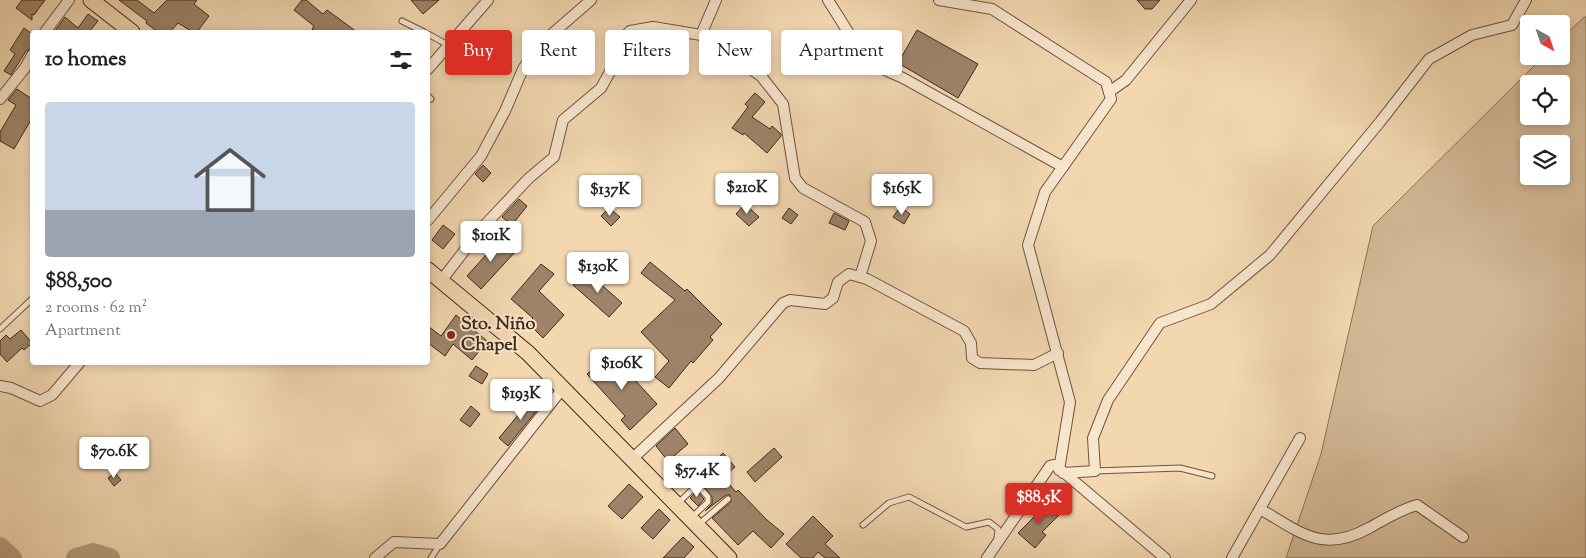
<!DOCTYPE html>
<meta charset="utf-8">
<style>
body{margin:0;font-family:"Sorts Mill Goudy",serif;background:#f6f6f6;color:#222;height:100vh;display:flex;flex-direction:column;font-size:19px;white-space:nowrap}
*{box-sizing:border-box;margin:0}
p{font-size:16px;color:#767676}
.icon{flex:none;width:28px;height:28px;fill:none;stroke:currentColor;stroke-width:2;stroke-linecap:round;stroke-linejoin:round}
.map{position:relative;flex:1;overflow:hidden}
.sheet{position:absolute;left:30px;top:30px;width:400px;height:335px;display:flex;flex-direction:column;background:#fff;border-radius:5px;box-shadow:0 2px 8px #0003}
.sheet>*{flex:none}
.hud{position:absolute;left:445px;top:30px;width:475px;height:45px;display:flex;gap:10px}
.needle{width:32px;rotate:140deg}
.fabs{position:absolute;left:1520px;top:15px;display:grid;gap:10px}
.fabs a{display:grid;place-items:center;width:50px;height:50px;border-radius:5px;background:#fff;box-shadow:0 2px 8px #0003;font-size:25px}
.price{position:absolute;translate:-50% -42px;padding:0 11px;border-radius:5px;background:#fff;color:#222;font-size:16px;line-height:32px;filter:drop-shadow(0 1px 2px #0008)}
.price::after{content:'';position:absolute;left:50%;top:30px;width:15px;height:11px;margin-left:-8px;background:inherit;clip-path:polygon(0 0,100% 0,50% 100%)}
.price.current{background:#d93025;color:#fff}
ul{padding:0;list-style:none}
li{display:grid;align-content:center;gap:10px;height:265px;padding:0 15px}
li+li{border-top:1px solid #e0e0e0}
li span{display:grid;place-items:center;height:155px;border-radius:5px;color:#555}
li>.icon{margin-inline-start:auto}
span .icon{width:90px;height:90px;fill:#fffc;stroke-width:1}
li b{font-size:21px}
h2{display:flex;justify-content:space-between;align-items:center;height:60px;padding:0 15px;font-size:21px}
.pill{padding:0 18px;border-radius:5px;background:#fff;box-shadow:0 2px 8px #0003;font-size:18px;line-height:45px}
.pill.current{background:#d93025;color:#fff}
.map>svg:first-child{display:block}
.green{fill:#d4b997;stroke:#8c7158;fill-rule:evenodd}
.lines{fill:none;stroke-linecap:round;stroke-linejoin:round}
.river{stroke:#b69c7d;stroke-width:20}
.building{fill:#9e8368;stroke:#432918}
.lane-casing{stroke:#6f543e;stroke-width:7}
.street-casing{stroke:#6f543e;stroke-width:12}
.primary-casing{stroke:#432918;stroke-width:17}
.lane{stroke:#f7e5cc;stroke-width:5}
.street{stroke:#f7e5cc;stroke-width:10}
.primary{stroke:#f2d7b1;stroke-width:15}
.poi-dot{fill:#8f2418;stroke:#f7e5cc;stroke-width:2}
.labels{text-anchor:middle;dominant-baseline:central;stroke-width:4;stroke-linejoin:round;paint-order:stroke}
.poi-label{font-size:18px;font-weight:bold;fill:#432918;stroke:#f7e5cc;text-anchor:start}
</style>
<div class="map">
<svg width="1586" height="558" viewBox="0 0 1586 558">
<rect width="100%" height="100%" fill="#f2d7b1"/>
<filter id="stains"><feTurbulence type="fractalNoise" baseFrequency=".004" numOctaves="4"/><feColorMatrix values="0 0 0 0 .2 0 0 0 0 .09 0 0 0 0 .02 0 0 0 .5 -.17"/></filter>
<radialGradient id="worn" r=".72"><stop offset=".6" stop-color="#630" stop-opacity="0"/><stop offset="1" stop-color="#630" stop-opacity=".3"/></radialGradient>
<path class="green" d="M1584 17H1586V558H1286L1321 454 1373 226 1544 56H1561V39ZM1529 84H1561V116H1529ZM1529 144H1561V176H1529Z"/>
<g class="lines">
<g class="river">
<path d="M0 547 12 558"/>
<path d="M76 558 93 553 110 558"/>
</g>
</g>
<g class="building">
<path d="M22 0H45L34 15 32 14V20L16 8Z"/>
<path d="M119 0H137L154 13 167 0H197L194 4 209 16 197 32H193L178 23 170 32H158L146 23 147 21Z"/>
<path d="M302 0H306L323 14 327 10 357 32H316L312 29 314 26 294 10Z"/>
<path d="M411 0H439L423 14Z"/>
<path d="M1137 0H1160L1152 9H1145Z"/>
<path d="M88 14 98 21 89 32H54L65 17 78 28Z"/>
<path d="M24 28 32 34V48L26 51 11 75 4 71 15 54 10 50Z"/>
<path d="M917 30 978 64 958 98 898 63Z"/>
<path d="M17 89 32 99V118L14 149 0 141V132L16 105 8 100Z"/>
<path d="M755 93 765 102 752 117 770 129 772 126 781 134V136L767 153 744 133 743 135 732 128 748 107 745 104Z"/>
<path d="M483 165 491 173 483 182 475 174Z"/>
<path d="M519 199 527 206 512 225 502 217Z"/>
<path d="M745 204 759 217 749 226 736 214Z"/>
<path d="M900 207 910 214 904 224 893 217Z"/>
<path d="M609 208 620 217 611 226 601 216Z"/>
<path d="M789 208 798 215 791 224 782 218Z"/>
<path d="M834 213 849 221 845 230 829 223Z"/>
<path d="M443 225 455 234 443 249 432 240Z"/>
<path d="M501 238 516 251 481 289 467 276Z"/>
<path d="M650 262 685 291 687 289 722 324 710 337 713 340 693 363 691 361 669 388 655 377 669 361 641 332 675 300 641 273Z"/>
<path d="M541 264 554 274 539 291 564 315 543 338 528 323 533 318 511 299Z"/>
<path d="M586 271 622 303 609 317 573 285Z"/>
<path d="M456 315 487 341 472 360 453 344 445 356 428 343V326L441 336Z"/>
<path d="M21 330 32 343 24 350 22 348 7 362 0 354V341L6 335 10 339Z"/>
<path d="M611 354 657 404 630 430 621 420 625 416 587 374Z"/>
<path d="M476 366 488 374 482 384 469 376Z"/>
<path d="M534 396 542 404 508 446 499 438Z"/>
<path d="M471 406 480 414 470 427 460 420Z"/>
<path d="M675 428 688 444 668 461 656 446Z"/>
<path d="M774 448 782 457 755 482 747 472Z"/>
<path d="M723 453 735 467 723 477 736 492 738 490 767 520 784 534 771 548 753 531 738 545 712 518 731 502 730 495H726L705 511 712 504V497L702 484 708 478 703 473Z"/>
<path d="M115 473 121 480 114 486 108 478Z"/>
<path d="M629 484 643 497 622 519 608 506Z"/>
<path d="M697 491 704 499 698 506 690 498Z"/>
<path d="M1048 503 1060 514 1042 532 1046 535 1035 548 1018 533Z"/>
<path d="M659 509 670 520 653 539 641 528Z"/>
<path d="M813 516 833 536 825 544 840 558H825L818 552 813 558H801L786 544Z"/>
<path d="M683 537 694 547 684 558H663Z"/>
</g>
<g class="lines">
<defs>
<g id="lane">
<path d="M402 21 424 32"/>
<path d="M428 34 448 45"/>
<path d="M428 96 431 99"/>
<path d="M0 329 32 299"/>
<path d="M1095 471 1180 468 1212 476"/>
<path d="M677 504 695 487H699L708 497V502L691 518"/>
<path d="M698 525 728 499"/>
<path d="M863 525 889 503 909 497 966 527 989 522 998 529 997 539"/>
<path d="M431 558 440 544"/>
</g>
<g id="street">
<path d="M828 0 867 62 903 78 1063 167"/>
<path d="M939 0 992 9 1106 82 1111 99 1045 192 1028 245 1070 402 1059 470"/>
<path d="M45 32 69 0"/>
<path d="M701 35 716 0"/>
<path d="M428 69 488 0"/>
<path d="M1109 92 1126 80 1191 0"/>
<path d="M0 99 25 68 32 55"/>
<path d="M428 220 481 156 505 111 523 69 537 47 591 0"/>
<path d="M441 281 481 229 529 178 554 157 563 120 601 88 611 70 616 45 630 31 653 27 701 35 761 76 783 104 795 178 803 188 865 222 871 241 860 277"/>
<path d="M0 386 11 388 40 401 52 395 80 362"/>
<path d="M632 459 719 378 783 303 790 300 825 304 833 298 838 282 849 274 867 279 964 331 971 343 972 358 980 363 1034 365 1058 353"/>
<path d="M1063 473 1095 471 1093 438 1108 400 1160 323 1211 304 1270 255 1380 122 1429 59 1472 35 1512 25 1526 0"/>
<path d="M1260 509C1300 532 1322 554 1369 528 1384 520 1399 510 1417 505L1463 537"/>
<path d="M375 558 394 542 440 544 563 388"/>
<path d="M987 558 1050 466 1055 465 1165 558"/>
<path d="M1232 558 1300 438"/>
</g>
<g id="primary">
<path d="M91 0 132 32"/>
<path d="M428 270 528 353 729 558"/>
</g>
</defs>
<use href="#lane" class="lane-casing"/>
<use href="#street" class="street-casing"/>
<use href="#primary" class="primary-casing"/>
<use href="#lane" class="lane"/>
<use href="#street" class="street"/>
<use href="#primary" class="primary"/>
</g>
<circle class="poi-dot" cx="451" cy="335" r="5"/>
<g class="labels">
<g class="poi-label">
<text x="461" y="325">Sto. Niño<tspan x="461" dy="21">Chapel</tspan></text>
</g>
</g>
<rect width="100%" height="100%" filter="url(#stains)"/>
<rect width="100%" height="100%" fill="url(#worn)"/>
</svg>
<div class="fabs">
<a><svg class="needle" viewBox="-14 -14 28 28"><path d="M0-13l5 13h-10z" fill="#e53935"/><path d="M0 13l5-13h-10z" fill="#767676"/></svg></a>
<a><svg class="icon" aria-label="locate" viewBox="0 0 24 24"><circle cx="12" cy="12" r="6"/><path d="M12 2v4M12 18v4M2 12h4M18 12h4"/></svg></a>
<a><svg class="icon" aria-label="layers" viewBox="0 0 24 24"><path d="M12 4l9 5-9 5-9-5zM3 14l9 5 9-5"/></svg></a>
</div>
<b class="price" style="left:747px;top:215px">$210K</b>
<b class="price" style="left:902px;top:216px">$165K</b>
<b class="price" style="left:610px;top:217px">$137K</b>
<b class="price" style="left:491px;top:263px">$101K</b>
<b class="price" style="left:598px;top:294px">$130K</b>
<b class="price" style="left:622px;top:391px">$106K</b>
<b class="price" style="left:521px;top:421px">$193K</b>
<b class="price" style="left:114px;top:479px">$70.6K</b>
<b class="price" style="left:697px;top:498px">$57.4K</b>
<b class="price current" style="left:1039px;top:525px">$88.5K</b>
<div class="hud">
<a class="pill current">Buy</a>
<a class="pill">Rent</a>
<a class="pill">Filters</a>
<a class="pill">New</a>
<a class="pill">Apartment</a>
</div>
<section class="sheet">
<h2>10 homes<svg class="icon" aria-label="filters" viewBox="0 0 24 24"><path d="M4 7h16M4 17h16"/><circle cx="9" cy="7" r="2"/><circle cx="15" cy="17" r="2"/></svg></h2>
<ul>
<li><span style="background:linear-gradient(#c9d6e8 70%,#9aa5b1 0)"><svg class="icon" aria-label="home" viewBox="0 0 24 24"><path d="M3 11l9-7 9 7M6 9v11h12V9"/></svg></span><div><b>$88,500</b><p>2 rooms · 62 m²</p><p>Apartment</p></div></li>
</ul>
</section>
</div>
